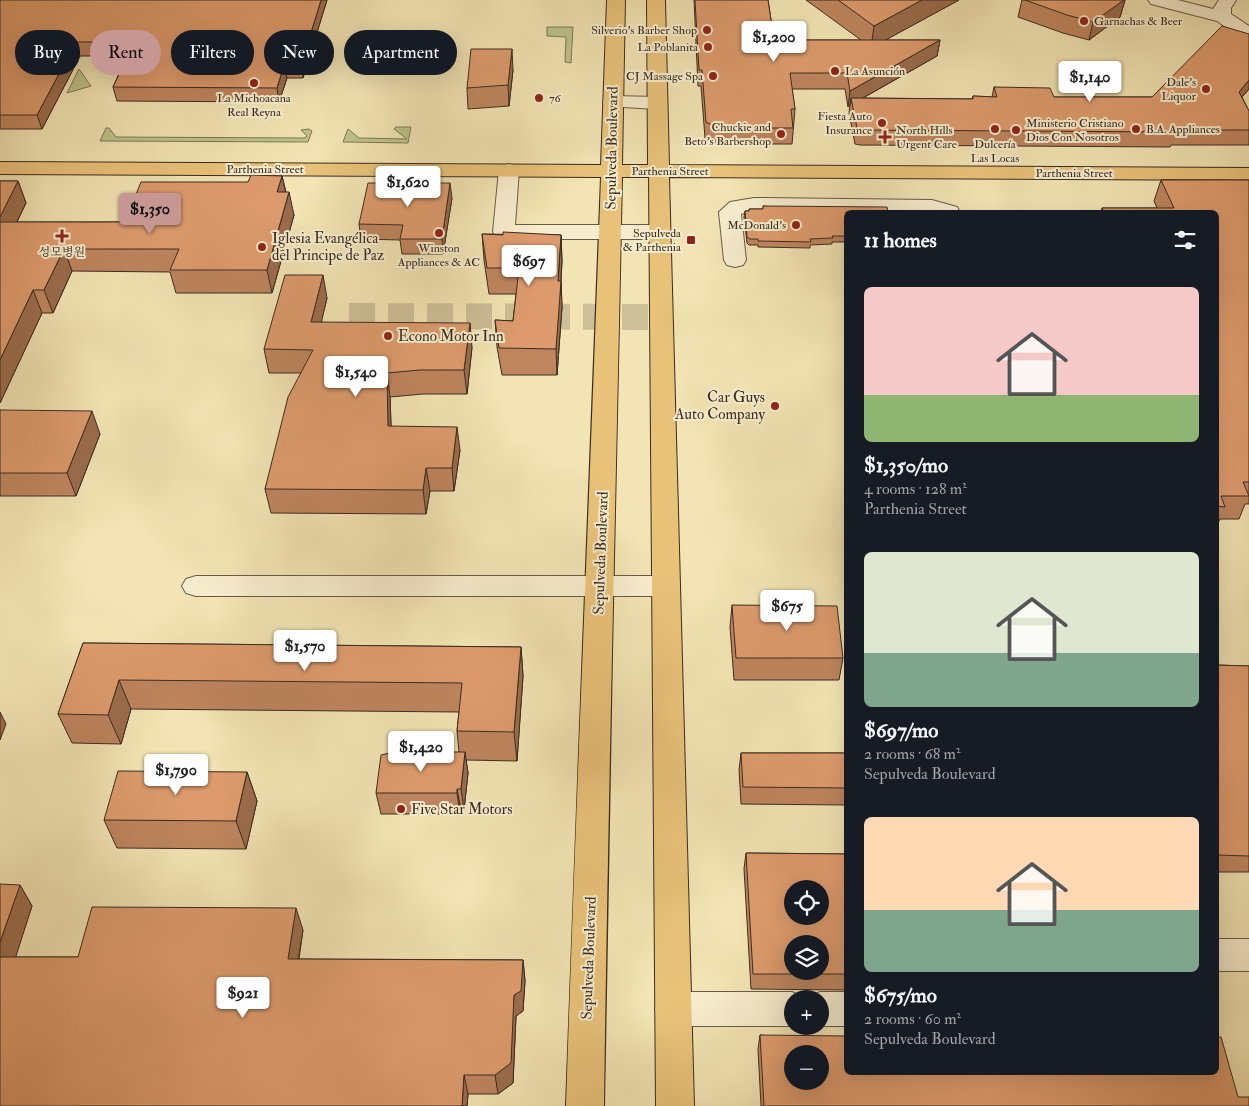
<!DOCTYPE html>
<meta charset="utf-8">
<style>
body{margin:0;font-family:"IM FELL Double Pica","Noto Serif KR",serif;background:#20242c;color:#f1f3f6;height:100vh;display:flex;flex-direction:column;font-size:19px;white-space:nowrap}
*{box-sizing:border-box;margin:0}
p{font-size:16px;color:#9ea1a6}
.icon{flex:none;width:28px;height:28px;fill:none;stroke:currentColor;stroke-width:2;stroke-linecap:round;stroke-linejoin:round}
.map{position:relative;flex:1;overflow:hidden}
.drawer{position:absolute;left:844px;top:210px;width:375px;height:865px;display:flex;flex-direction:column;background:#171b24;border-radius:8px;box-shadow:0 5px 20px #0002}
.drawer>*{flex:none}
.guide{position:absolute;left:15px;top:30px;width:475px;height:45px;display:flex;gap:10px}
.tools{position:absolute;left:784px;top:880px;display:grid;gap:10px}
.tools a{display:grid;place-items:center;width:45px;height:45px;border-radius:50%;background:#171b24;box-shadow:0 5px 20px #0002;font-size:25px}
.price{position:absolute;translate:-50% -42px;padding:0 11px;border-radius:5px;background:#fff;color:#222;font-size:16px;line-height:32px;filter:drop-shadow(0 1px 2px #0008)}
.price::after{content:'';position:absolute;left:50%;top:30px;width:15px;height:11px;margin-left:-8px;background:inherit;clip-path:polygon(0 0,100% 0,50% 100%)}
.price.current{background:#c59692;color:#111}
ul{padding:0;list-style:none}
li{display:grid;align-content:center;gap:10px;height:265px;padding:0 20px}
li span{display:grid;place-items:center;height:155px;border-radius:8px;color:#555}
li>.icon{margin-inline-start:auto}
span .icon{width:90px;height:90px;fill:#fffc;stroke-width:1}
li b{font-size:21px}
h2{display:flex;justify-content:space-between;align-items:center;height:60px;padding:0 20px;font-size:21px}
.pill{padding:0 18px;border-radius:22px;background:#171b24;box-shadow:0 5px 20px #0002;font-size:18px;line-height:45px}
.pill.current{background:#c59692;color:#111}
.map>svg:first-child{display:block}
.green{fill:#bec38a;stroke:#7c7856}
.lines{fill:none;stroke-linecap:round;stroke-linejoin:round}
.minor-tunnel{stroke:#cdbf97;stroke-width:26;stroke-dasharray:26 13;stroke-linecap:butt}
.minor-casing{stroke:#685a46;stroke-width:2}
.major-casing{stroke:#3a2c21;stroke-width:2}
.minor{fill:#f7edce;fill-rule:evenodd}
.major{fill:#e9c27a;fill-rule:evenodd}
.wall{fill:#be855e;stroke:#3a2c21}
.shaded-wall{fill:#9b6c4c;stroke:#3a2c21}
.building{fill:#dd9b6d;stroke:#3a2c21;fill-rule:evenodd}
.poi-dot{fill:#8f2418;stroke:#f7edce;stroke-width:2}
.labels{text-anchor:middle;dominant-baseline:central;stroke-width:4;stroke-linejoin:round;paint-order:stroke}
.far-poi-label{font-size:12px;fill:#3a2c21;stroke:#f7edce;text-anchor:end}
.far-street-label{font-size:12px;fill:#3a2c21;stroke:#f7edce}
.street-label{font-size:15px;fill:#3a2c21;stroke:#f7edce}
.poi-label{font-size:15px;fill:#3a2c21;stroke:#f7edce;text-anchor:start}
</style>
<div class="map">
<svg width="1249" height="1106" viewBox="0 0 1249 1106">
<rect width="100%" height="100%" fill="#f2e4b4"/>
<filter id="stains"><feTurbulence type="fractalNoise" baseFrequency=".004" numOctaves="4"/><feColorMatrix values="0 0 0 0 .2 0 0 0 0 .09 0 0 0 0 .02 0 0 0 .5 -.17"/></filter>
<radialGradient id="worn" r=".72"><stop offset=".6" stop-color="#630" stop-opacity="0"/><stop offset="1" stop-color="#630" stop-opacity=".3"/></radialGradient>
<g class="green">
<path d="M547 27H573L571 63 565 62 566 37 547 36Z"/>
<path d="M79 69 91 86 67 93Z"/>
<path d="M396 127H411L408 143 343 142 348 129 359 138 407 139 394 129Z"/>
<path d="M106 128H109L116 137 304 138 307 136 301 130 309 129 312 131 308 142 100 141Z"/>
</g>
<g class="lines">
<path class="minor-tunnel" d="M349 316 661 317"/>
<defs>
<g id="minor">
<path d="M1148 0H1178L1213 9 1219 0H1236L1231 8V14L1249 26V37L1231 31 1217 21 1151 4Z"/>
<path d="M613 96 657 97 664 99 667 103 664 107 657 109 606 106 603 102 606 98Z"/>
<path d="M509 164 516 166 519 170 515 225H659L667 227 670 232 667 237 659 239H504L496 237 493 232 499 170 502 166Z"/>
<path d="M754 198 932 200 957 207 960 212 754 210 741 214 746 260 743 265 735 267 727 265 724 260 719 212 730 202Z"/>
<path d="M196 576H666L676 579 680 586 676 593 666 596H196L186 593 182 586 186 579Z"/>
<rect x="1216" y="939" width="33" height="32"/>
<path d="M673 992H792L805 999H792V1026H673L660 1021 655 1009 660 997Z"/>
<path d="M820 992H846V1026H820V999H807Z"/>
</g>
<path id="major" d="M607 0H625L622 165H648L647 0H665L669 165 1249 168V180L669 177 694 1106H656L649 177H622C616 487 608 796 604 1106H566C576 796 590 487 601 177L0 174V162L601 165Z"/>
</defs>
<use href="#minor" class="minor-casing"/>
<use href="#major" class="major-casing"/>
<use href="#minor" class="minor"/>
<use href="#major" class="major"/>
</g>
<g class="wall">
<path d="M0 0H327L303 78H287L279 102 117 101 113 87 127 56H80L42 129H0Z"/>
<path d="M694 0H768L774 40H861L806 0H959L885 40H940L937 56 863 98 972 99 973 96 992 97 994 87 1054 97H1152L1249 34V89L1242 97 1249 111V145H1171L1170 147 860 145 855 144 849 113 850 105 848 107 845 89H792L795 109 792 144H717L705 138 701 86H698Z"/>
<path d="M1022 0H1125L1120 17 1089 40 1063 33 1018 17Z"/>
<path d="M513 70 509 106 468 109 467 88Z"/>
<path d="M282 176 286 192 294 215 272 293H176L170 272 72 271 53 313H42L0 403V181H18L26 203 17 222H125L248 182Z"/>
<path d="M1161 180H1249V504H1245L1239 519H1220L1216 527V212H1101L1102 208H1157L1154 201Z"/>
<path d="M452 198 443 254H402L400 240 361 239 359 224Z"/>
<path d="M763 206 846 212V242H832V244L810 245V248L758 247V245H749L747 243 744 217 745 211H749V209H763Z"/>
<path d="M482 234 561 235 562 261 561 281 562 307 557 375H502L497 347 495 320 513 321 516 294H489L484 260Z"/>
<path d="M327 298 321 322 472 347 467 394H423L390 397 391 426 460 450 454 491H430L426 514 271 513 265 489 301 373H269L264 349Z"/>
<path d="M0 410 100 434 76 496H0Z"/>
<path d="M732 605 843 658 839 680H734L730 627Z"/>
<path d="M83 643 521 647 523 676 517 761 466 760 468 773 464 810H461L460 814H381L376 793 459 752 457 731 459 712 131 709 121 744 72 743 58 714Z"/>
<path d="M1216 665 1249 666V872H1216Z"/>
<path d="M741 753H846V805L741 804 739 770Z"/>
<path d="M247 772 257 801 246 849 117 848 104 820Z"/>
<path d="M746 853 846 854V990L751 989 744 869Z"/>
<path d="M20 885 32 906 15 957H78L303 930 299 959 523 960 525 981 523 1011 516 1016 513 1083 498 1094H468L467 1106H0Z"/>
<path d="M760 1035 1238 1097 1249 1106H761L758 1049Z"/>
</g>
<g class="shaded-wall">
<path d="M321 0H327L303 78 301 65Z"/>
<path d="M922 0H959L871 48 874 26Z"/>
<path d="M1124 0H1125L1120 17 1089 40 1093 22Z"/>
<path d="M940 40 937 56 852 104 851 98 850 105 848 107 850 91Z"/>
<path d="M76 42 80 56 42 129 37 115Z"/>
<path d="M512 49 513 70 509 106 508 85Z"/>
<path d="M284 65 287 78 279 102 277 88Z"/>
<path d="M1249 80V89L1233 107 1239 92Z"/>
<path d="M282 176 287 198 277 192Z"/>
<path d="M18 181 26 203 6 244 0 228V217Z"/>
<path d="M450 183 452 198 443 254 442 239Z"/>
<path d="M289 192 294 215 272 293 267 270Z"/>
<path d="M561 235 562 261 560 295 561 281 562 307 557 375 556 349 558 281Z"/>
<path d="M64 249 72 271 53 313 44 290Z"/>
<path d="M323 275 327 298 316 345 311 322Z"/>
<path d="M33 290 42 313 0 403V360Z"/>
<path d="M470 323 472 347 467 394 464 370Z"/>
<path d="M387 373 390 397 392 450 388 426Z"/>
<path d="M92 411 100 434 76 496 67 473Z"/>
<path d="M457 427 460 450 454 491 452 468Z"/>
<path d="M426 468 430 491 426 514 423 490Z"/>
<path d="M521 647 523 676 517 761 514 732Z"/>
<path d="M119 680 131 709 121 744 108 715Z"/>
<path d="M0 712 6 724 0 740Z"/>
<path d="M465 752 468 773 464 810 461 789Z"/>
<path d="M247 772 257 801 246 849 236 821Z"/>
<path d="M457 789 461 810 460 814 457 793Z"/>
<path d="M20 885 32 906 9 978 0 965V942Z"/>
<path d="M296 908 303 930 295 979 288 959Z"/>
<path d="M523 960 525 981 523 1011 516 1016 513 1083 498 1094 495 1075Z"/>
<path d="M464 1075 468 1094 467 1106H462Z"/>
</g>
<g class="building">
<path d="M0 0H321L301 65H284L277 88 113 87 134 42H76L37 115H0Z"/>
<path d="M695 0H768L774 40H940L850 91 847 73H790L795 109H791L793 128H718L706 122 702 70H699Z"/>
<path d="M838 0H922L874 26Z"/>
<path d="M1025 0H1124L1093 22 1067 15Z"/>
<path d="M1222 26 1249 34V80L1239 92 1249 111V130H1174L1175 132 862 130 857 128 851 98 973 99V96L997 97 994 87 1050 88 1054 97H1152Z"/>
<path d="M471 49H512L508 85 467 88Z"/>
<path d="M251 175 282 176 277 192H289L267 270H170L179 249H64L44 290H33L0 360V222H125L141 182H248Z"/>
<path d="M1161 180H1249V482H1243L1249 496H1221L1225 507 1216 506V212H1104L1102 208H1174Z"/>
<path d="M0 181H18L0 217Z"/>
<path d="M368 183H450L442 239H400L403 225 359 224Z"/>
<path d="M763 206 887 207 888 212H846V236H832L833 238 810 239 811 242 758 241V239H750L747 237 745 211H749V209H763Z"/>
<path d="M503 232 561 235 558 281H561L556 349 499 348 495 320 513 321 519 268H487L482 234 503 235Z"/>
<path d="M285 275H323L311 322 470 323 464 370H420L387 373 388 426 457 427 452 468H426L423 490 265 489 288 397 313 350 264 349Z"/>
<path d="M0 410 92 411 67 473H0Z"/>
<path d="M732 605 837 606 843 658H736Z"/>
<path d="M83 643 521 647 514 732 457 731 462 683 119 680 108 715 58 714Z"/>
<path d="M1216 665 1249 666V856L1216 855Z"/>
<path d="M394 752H465L461 789H457V793H376L381 755Z"/>
<path d="M741 753H846V788L743 787Z"/>
<path d="M118 771 247 772 236 821 104 820Z"/>
<path d="M746 853 846 854V974H753ZM792 889H820V916H792ZM792 944H820V971H792Z"/>
<path d="M0 884 20 885 0 942Z"/>
<path d="M92 907 296 908 288 959 523 960 521 991 514 995 511 1063 495 1075H464L462 1106H0V957H78Z"/>
<path d="M760 1035 846 1036V1072H1216V1037H1221L1238 1097H1249V1106H764ZM792 1054H820V1081H792Z"/>
</g>
<g class="poi-dot">
<circle cx="1084" cy="21" r="5"/>
<circle cx="707" cy="30" r="5"/>
<circle cx="708" cy="47" r="5"/>
<circle cx="835" cy="71" r="5"/>
<circle cx="713" cy="76" r="5"/>
<circle cx="254" cy="83" r="5"/>
<circle cx="1206" cy="89" r="5"/>
<circle cx="539" cy="98" r="5"/>
<circle cx="882" cy="123" r="5"/>
<circle cx="995" cy="129" r="5"/>
<circle cx="1136" cy="129" r="5"/>
<circle cx="1016" cy="130" r="5"/>
<circle cx="781" cy="134" r="5"/>
<path d="M882.5 129.5h5v5h5v5h-5v5h-5v-5h-5v-5h5z"/>
<circle cx="796" cy="225" r="5"/>
<circle cx="439" cy="233" r="5"/>
<path d="M59.5 228.5h5v5h5v5h-5v5h-5v-5h-5v-5h5z"/>
<rect x="686" y="235" width="10" height="10" rx="2.5"/>
<circle cx="262" cy="247" r="5"/>
<circle cx="388" cy="336" r="5"/>
<circle cx="775" cy="406" r="5"/>
<circle cx="401" cy="809" r="5"/>
</g>
<g class="labels">
<g class="far-poi-label">
<text x="1094" y="21" text-anchor="start">Garnachas &amp; Beer</text>
<text x="697" y="30">Silverio's Barber Shop</text>
<text x="698" y="47">La Poblanita</text>
<text x="845" y="71" text-anchor="start">La Asunción</text>
<text x="703" y="76">CJ Massage Spa</text>
<text x="1196" y="82">Dale's<tspan x="1196" dy="14">Liquor</tspan></text>
<text x="254" y="98" text-anchor="middle">La Michoacana<tspan x="254" dy="14">Real Reyna</tspan></text>
<text x="549" y="98" text-anchor="start">76</text>
<text x="872" y="116">Fiesta Auto<tspan x="872" dy="14">Insurance</tspan></text>
<text x="1026" y="123" text-anchor="start">Ministerio Cristiano<tspan x="1026" dy="14">Dios Con Nosotros</tspan></text>
<text x="771" y="127">Chuckie and<tspan x="771" dy="14">Beto's Barbershop</tspan></text>
<text x="1146" y="129" text-anchor="start">B.A. Appliances</text>
<text x="896" y="130" text-anchor="start">North Hills<tspan x="896" dy="14">Urgent Care</tspan></text>
<text x="995" y="144" text-anchor="middle">Dulcería<tspan x="995" dy="14">Las Locas</tspan></text>
<text x="786" y="225">McDonald's</text>
<text x="681" y="233">Sepulveda<tspan x="681" dy="14">&amp; Parthenia</tspan></text>
<text x="439" y="248" text-anchor="middle">Winston<tspan x="439" dy="14">Appliances &amp; AC</tspan></text>
<text x="62" y="252" text-anchor="middle">성모병원</text>
</g>
<g class="far-street-label">
<text x="265" y="169">Parthenia Street</text>
<text x="670" y="171">Parthenia Street</text>
<text x="1074" y="173">Parthenia Street</text>
</g>
<g class="street-label">
<text transform="translate(612 148) rotate(-89)">Sepulveda Boulevard</text>
<text transform="translate(601 553) rotate(-88)">Sepulveda Boulevard</text>
<text transform="translate(589 958) rotate(-88)">Sepulveda Boulevard</text>
</g>
<g class="poi-label">
<text x="272" y="238">Iglesia Evangélica<tspan x="272" dy="17">del Principe de Paz</tspan></text>
<text x="398" y="336">Econo Motor Inn</text>
<text x="765" y="397" text-anchor="end">Car Guys<tspan x="765" dy="17">Auto Company</tspan></text>
<text x="411" y="809">Five Star Motors</text>
</g>
</g>
<rect width="100%" height="100%" filter="url(#stains)"/>
<rect width="100%" height="100%" fill="url(#worn)"/>
</svg>
<div class="tools">
<a><svg class="icon" aria-label="locate" viewBox="0 0 24 24"><circle cx="12" cy="12" r="6"/><path d="M12 2v4M12 18v4M2 12h4M18 12h4"/></svg></a>
<a><svg class="icon" aria-label="layers" viewBox="0 0 24 24"><path d="M12 4l9 5-9 5-9-5zM3 14l9 5 9-5"/></svg></a>
<a>+</a>
<a>−</a>
</div>
<b class="price" style="left:774px;top:63px">$1,200</b>
<b class="price" style="left:1090px;top:103px">$1,140</b>
<b class="price" style="left:408px;top:208px">$1,620</b>
<b class="price current" style="left:150px;top:235px">$1,350</b>
<b class="price" style="left:529px;top:287px">$697</b>
<b class="price" style="left:356px;top:398px">$1,540</b>
<b class="price" style="left:787px;top:632px">$675</b>
<b class="price" style="left:305px;top:672px">$1,570</b>
<b class="price" style="left:421px;top:773px">$1,420</b>
<b class="price" style="left:176px;top:796px">$1,790</b>
<b class="price" style="left:243px;top:1019px">$921</b>
<div class="guide">
<a class="pill">Buy</a>
<a class="pill current">Rent</a>
<a class="pill">Filters</a>
<a class="pill">New</a>
<a class="pill">Apartment</a>
</div>
<section class="drawer">
<h2>11 homes<svg class="icon" aria-label="filters" viewBox="0 0 24 24"><path d="M4 7h16M4 17h16"/><circle cx="9" cy="7" r="2"/><circle cx="15" cy="17" r="2"/></svg></h2>
<ul>
<li><span style="background:linear-gradient(#f6c9c9 70%,#8fb573 0)"><svg class="icon" aria-label="home" viewBox="0 0 24 24"><path d="M3 11l9-7 9 7M6 9v11h12V9"/></svg></span><div><b>$1,350/mo</b><p>4 rooms · 128 m²</p><p>Parthenia Street</p></div></li>
<li><span style="background:linear-gradient(#dfe7d0 65%,#7fa58c 0)"><svg class="icon" aria-label="home" viewBox="0 0 24 24"><path d="M3 11l9-7 9 7M6 9v11h12V9"/></svg></span><div><b>$697/mo</b><p>2 rooms · 68 m²</p><p>Sepulveda Boulevard</p></div></li>
<li><span style="background:linear-gradient(#ffd9b3 60%,#7fa58c 0)"><svg class="icon" aria-label="home" viewBox="0 0 24 24"><path d="M3 11l9-7 9 7M6 9v11h12V9"/></svg></span><div><b>$675/mo</b><p>2 rooms · 60 m²</p><p>Sepulveda Boulevard</p></div></li>
</ul>
</section>
</div>
